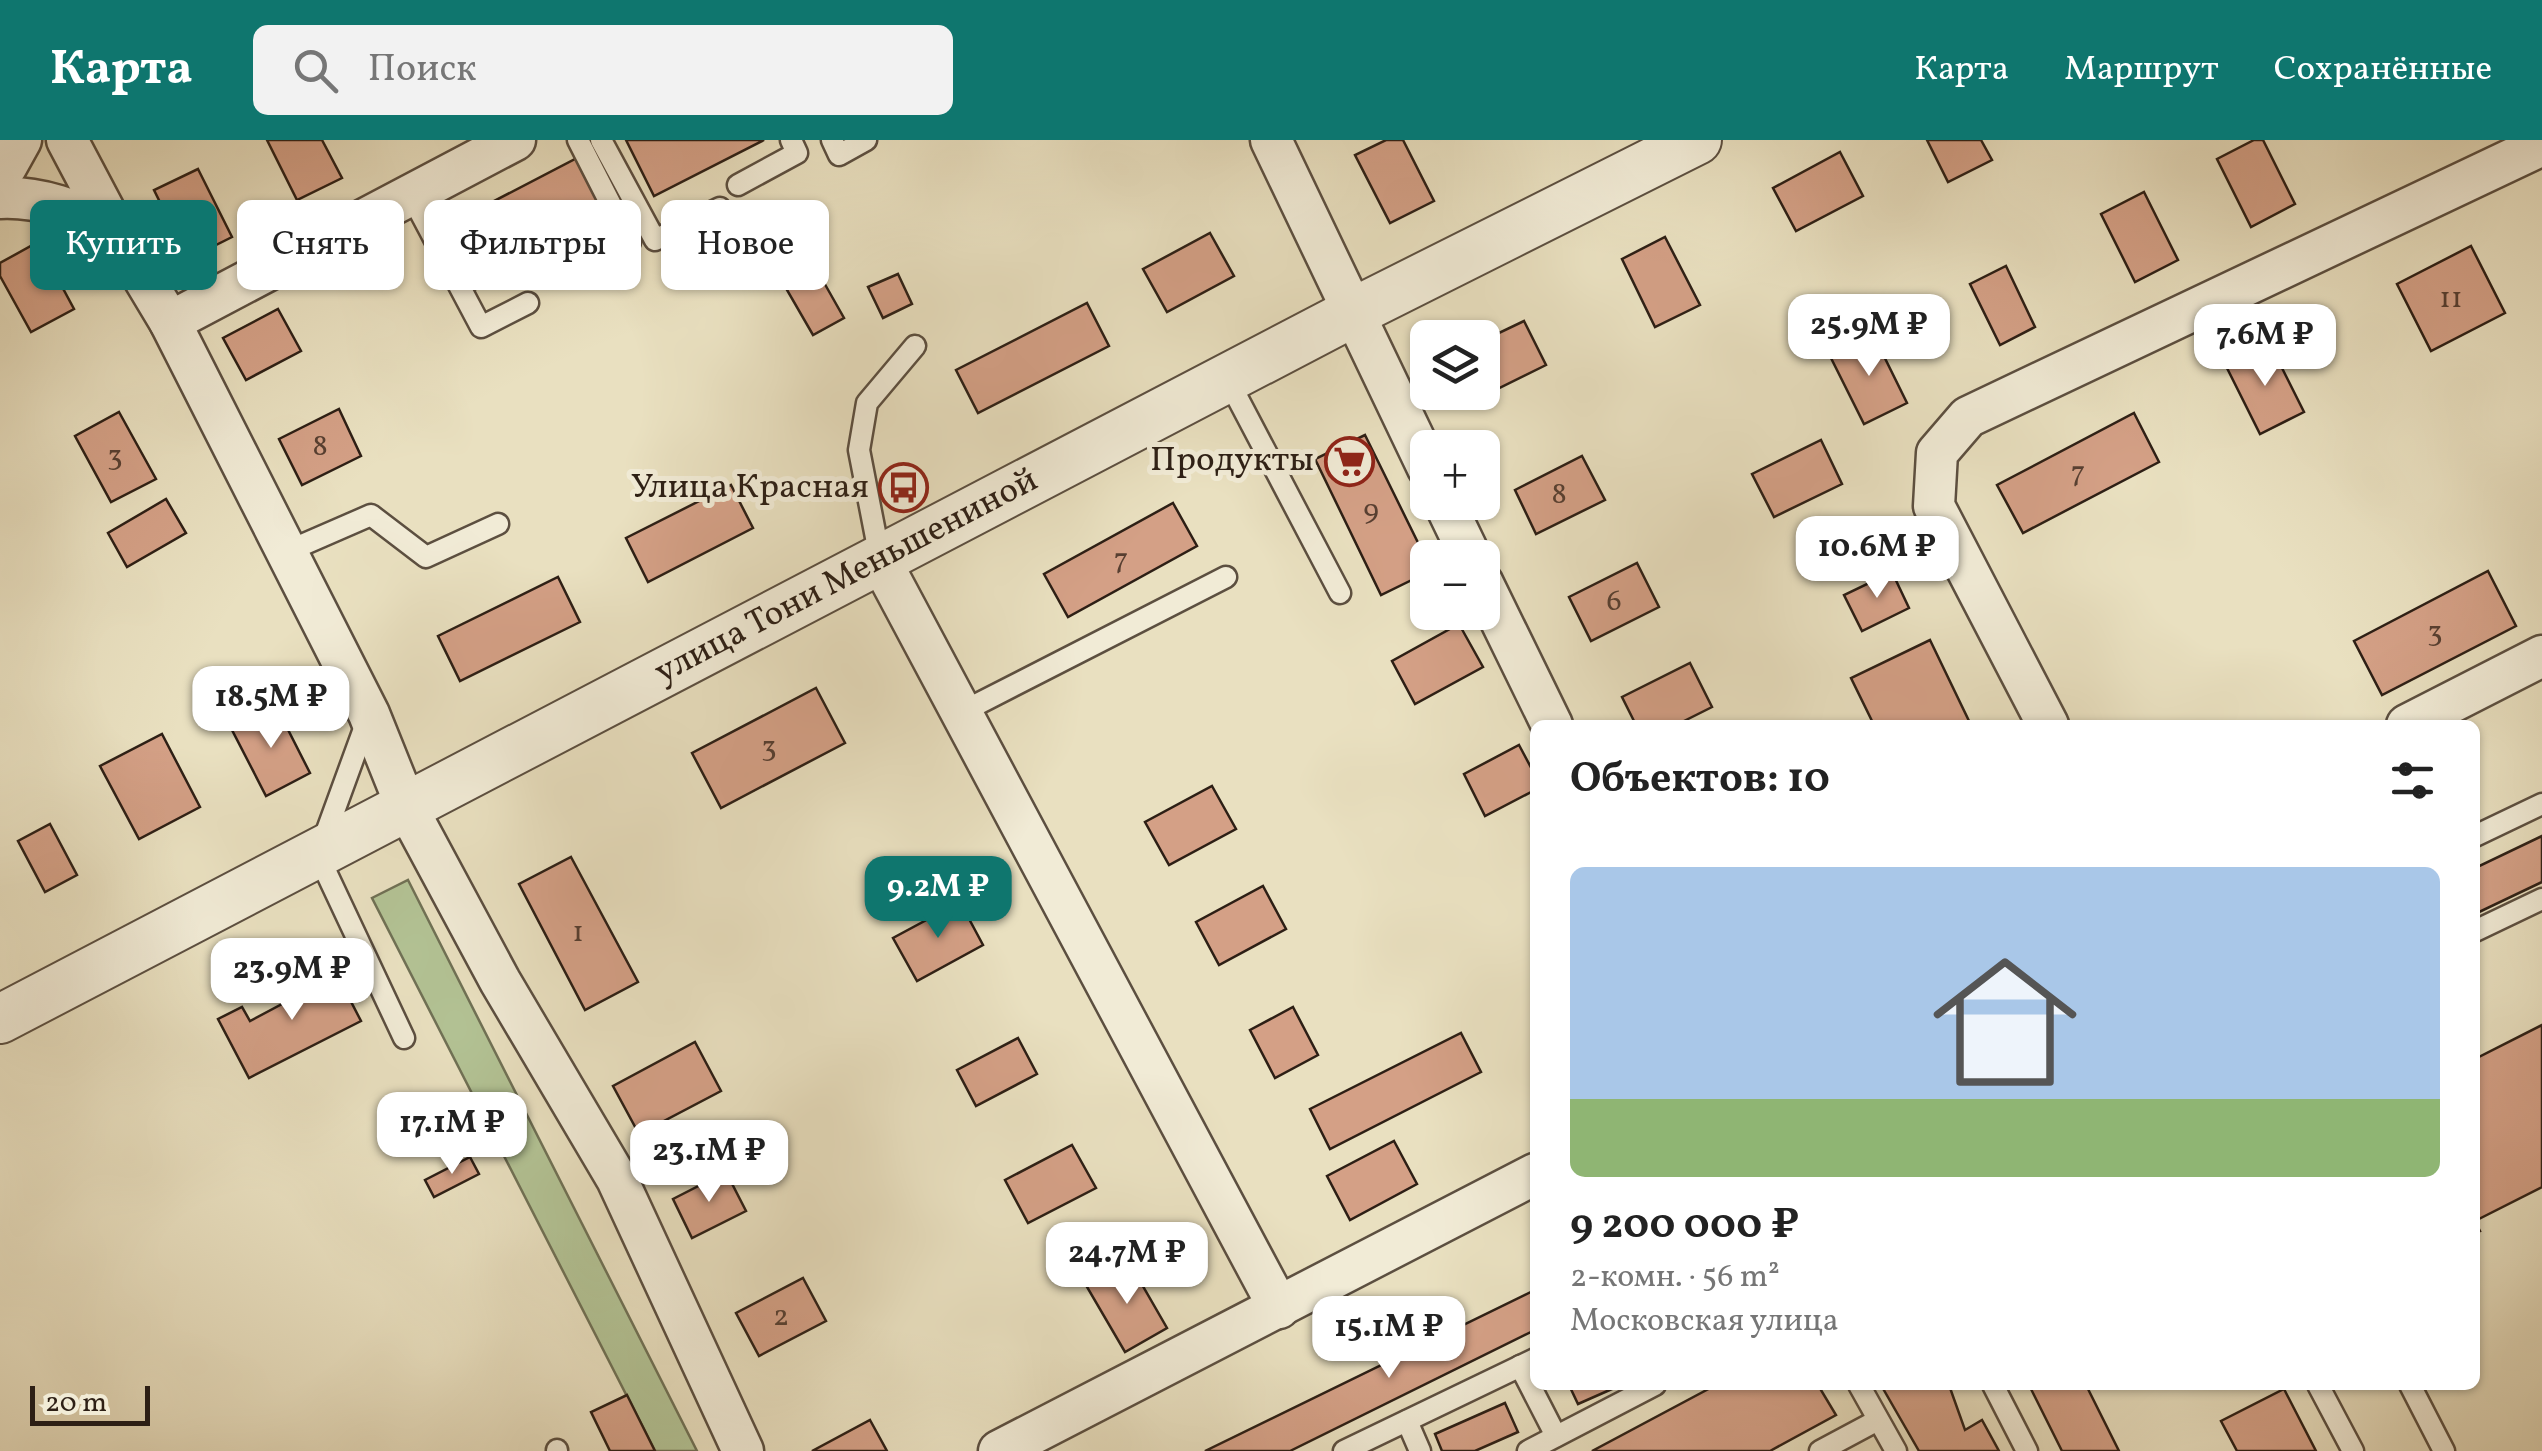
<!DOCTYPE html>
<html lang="ru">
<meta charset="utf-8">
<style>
body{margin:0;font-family:Vollkorn,serif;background:#f2f2f2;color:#222;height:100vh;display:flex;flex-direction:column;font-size:38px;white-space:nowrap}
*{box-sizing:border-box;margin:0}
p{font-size:32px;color:#767676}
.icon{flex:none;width:55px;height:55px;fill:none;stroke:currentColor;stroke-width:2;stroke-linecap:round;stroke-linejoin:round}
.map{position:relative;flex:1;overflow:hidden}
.drawer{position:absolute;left:1530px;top:580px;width:950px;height:670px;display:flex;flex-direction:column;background:#fff;border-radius:15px;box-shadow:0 2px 8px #0004}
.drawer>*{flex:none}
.hud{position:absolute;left:30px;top:60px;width:950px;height:90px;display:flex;gap:20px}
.buttons{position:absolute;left:1410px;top:180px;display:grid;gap:20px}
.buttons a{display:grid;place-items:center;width:90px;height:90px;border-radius:15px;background:#fff;box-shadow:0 2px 8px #0004;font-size:50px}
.scale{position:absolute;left:30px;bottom:25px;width:120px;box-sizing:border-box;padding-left:10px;border:5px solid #2d1f15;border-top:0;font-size:28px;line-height:35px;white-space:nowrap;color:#2d1f15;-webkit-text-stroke:8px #f1ebd6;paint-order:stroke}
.price{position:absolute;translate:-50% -85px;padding:0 22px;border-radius:20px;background:#fff;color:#222;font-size:32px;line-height:65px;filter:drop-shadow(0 2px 5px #0008)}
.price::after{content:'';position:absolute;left:50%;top:60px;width:30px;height:22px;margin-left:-15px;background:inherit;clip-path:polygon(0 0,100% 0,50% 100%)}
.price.current{background:#0f766e;color:#fff}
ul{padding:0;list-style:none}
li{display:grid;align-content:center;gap:20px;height:530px;padding:0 40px}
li+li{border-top:2px solid #e0e0e0}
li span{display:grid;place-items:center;height:310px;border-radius:15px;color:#555}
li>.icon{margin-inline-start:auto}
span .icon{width:180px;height:180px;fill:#fffc;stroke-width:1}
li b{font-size:42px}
h2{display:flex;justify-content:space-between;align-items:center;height:120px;padding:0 40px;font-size:42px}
.pill{padding:0 35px;border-radius:15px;background:#fff;box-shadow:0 2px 8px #0004;font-size:35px;line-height:90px}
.pill.current{background:#0f766e;color:#fff}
header{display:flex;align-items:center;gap:60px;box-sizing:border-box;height:140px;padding:0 50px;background:#0f766e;color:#fff}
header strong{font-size:48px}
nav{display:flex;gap:55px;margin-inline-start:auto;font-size:35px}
.search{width:700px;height:90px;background:#f2f2f2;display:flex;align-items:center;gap:25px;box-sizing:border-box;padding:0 35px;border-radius:15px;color:#767676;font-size:38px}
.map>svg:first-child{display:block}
.green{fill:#b3c395;stroke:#707155;stroke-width:2.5}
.building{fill:#d4a086;stroke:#2d1f15;stroke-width:2.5}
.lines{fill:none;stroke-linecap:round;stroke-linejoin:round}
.service-casing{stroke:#5c4f40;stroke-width:25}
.minor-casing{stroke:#5c4f40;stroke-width:45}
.tertiary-casing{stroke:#5c4f40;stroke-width:52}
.service{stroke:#f1ebd6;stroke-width:20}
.minor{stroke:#f1ebd6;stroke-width:40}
.tertiary{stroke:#f1ebd6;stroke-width:48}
.labels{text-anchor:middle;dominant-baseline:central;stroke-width:10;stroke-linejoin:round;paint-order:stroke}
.number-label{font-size:30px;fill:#573f31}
.poi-label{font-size:35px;fill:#2d1f15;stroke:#f1ebd6;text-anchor:end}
.street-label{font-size:35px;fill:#2d1f15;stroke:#f1ebd6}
</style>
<header>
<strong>Карта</strong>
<div class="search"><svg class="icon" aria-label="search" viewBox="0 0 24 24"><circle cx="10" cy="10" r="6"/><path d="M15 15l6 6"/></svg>Поиск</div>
<nav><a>Карта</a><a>Маршрут</a><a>Сохранённые</a></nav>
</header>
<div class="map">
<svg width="2542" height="1311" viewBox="0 0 2542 1311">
<rect width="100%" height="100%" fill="#e9e0c0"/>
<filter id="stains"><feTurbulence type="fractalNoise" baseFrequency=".002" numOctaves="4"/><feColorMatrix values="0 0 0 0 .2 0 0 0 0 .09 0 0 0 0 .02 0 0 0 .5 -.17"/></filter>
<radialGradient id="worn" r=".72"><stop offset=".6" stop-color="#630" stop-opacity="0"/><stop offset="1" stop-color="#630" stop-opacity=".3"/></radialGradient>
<path class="green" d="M408 740 697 1311H655L372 758Z"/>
<g class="building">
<path d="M267 0H322L342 38 297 60Z"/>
<path d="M626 0H764L654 56Z"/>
<path d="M1386 0H1403L1434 61 1390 83 1355 15Z"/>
<path d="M1927 0H1981L1992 20 1948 42Z"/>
<path d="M2254 0H2263L2295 64 2251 87 2217 19Z"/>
<path d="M1840 12 1863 56 1796 91 1773 48Z"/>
<path d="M579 17 611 79 476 149 444 87Z"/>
<path d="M198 29 232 97 188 119 154 50Z"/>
<path d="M2144 52 2178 120 2135 142 2101 74Z"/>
<path d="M1210 93 1234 136 1167 172 1143 129Z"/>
<path d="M1665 97 1700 165 1655 187 1622 119Z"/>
<path d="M38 102 74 169 31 192 0 136V123Z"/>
<path d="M2471 106 2505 173 2431 211 2397 144Z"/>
<path d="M2006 126 2035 187 2000 205 1970 144Z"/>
<path d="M818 132 844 178 813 195 787 150Z"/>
<path d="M898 134 912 164 883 178 868 147Z"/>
<path d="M1087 163 1109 206 978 273 956 230Z"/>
<path d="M278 169 301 211 246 240 223 198Z"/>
<path d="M1524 181 1546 225 1477 259 1474 252H1482V201Z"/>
<path d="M1873 194 1907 263 1864 284 1830 216Z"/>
<path d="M2270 204 2304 272 2260 294 2226 226Z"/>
<path d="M339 269 361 316 302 345 279 299Z"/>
<path d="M119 272 156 339 111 362 75 296Z"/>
<path d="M2134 273 2159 322 2023 393 1997 345Z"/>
<path d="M1365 295 1428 423V432L1381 455 1315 319Z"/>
<path d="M1821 300 1842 344 1774 377 1752 334Z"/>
<path d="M1582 316 1605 360 1536 394 1515 350Z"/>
<path d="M731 345 753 388 648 442 626 398Z"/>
<path d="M166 359 186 393 127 427 108 393Z"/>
<path d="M1173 363 1197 406 1068 477 1044 434Z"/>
<path d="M1637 423 1659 467 1591 501 1569 457Z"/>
<path d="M2488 431 2516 486 2382 555 2354 501Z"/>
<path d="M1892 432 1909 468 1862 491 1844 455Z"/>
<path d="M558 437 580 482 460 541 438 496Z"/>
<path d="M1459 484 1483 527 1415 564 1392 521Z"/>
<path d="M1930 500 1969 581 1960 585H1874L1851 538Z"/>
<path d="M1690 523 1712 567 1676 585H1636L1622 557Z"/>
<path d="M816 548 845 603 721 668 692 613Z"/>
<path d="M276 566 310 633 266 656 231 588Z"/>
<path d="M162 594 200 667 139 699 100 626Z"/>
<path d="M1519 605 1535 635V650L1485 676 1464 634Z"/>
<path d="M1212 646 1236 689 1169 725 1145 682Z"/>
<path d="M50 684 77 735 45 752 18 701Z"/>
<path d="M2542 696V742L2475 774V728Z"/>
<path d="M571 717 638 842 585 870 519 744Z"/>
<path d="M1263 746 1286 789 1219 825 1196 782Z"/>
<path d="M960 762 983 805 917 841 893 798Z"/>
<path d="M329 819 361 881 249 938 218 879 242 867 250 881 312 848 304 832Z"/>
<path d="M1293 867 1318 915 1275 938 1250 890Z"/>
<path d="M2542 885V1047L2475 1081 2480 1091 2475 1093V919Z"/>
<path d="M1461 893 1481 932 1330 1009 1310 969Z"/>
<path d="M1018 898 1037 934 976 966 957 930Z"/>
<path d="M695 902 721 951 639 994 613 946Z"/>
<path d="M1394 1001 1417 1044 1350 1080 1327 1036Z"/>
<path d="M1072 1005 1096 1048 1028 1083 1005 1040Z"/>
<path d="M470 1017 479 1034 434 1057 425 1040Z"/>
<path d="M726 1032 746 1071 692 1098 673 1059Z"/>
<path d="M1129 1122 1167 1188 1125 1212 1087 1147Z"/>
<path d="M803 1138 826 1181 759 1216 736 1173Z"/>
<path d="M1535 1150V1190L1290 1311H1205Z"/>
<path d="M1569 1245H1621L1578 1264Z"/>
<path d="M1716 1245H1818L1836 1275 1770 1311H1592Z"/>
<path d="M1881 1245H1949L1965 1290 1982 1280 1999 1311H1919Z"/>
<path d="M2029 1245H2086L2119 1311H2062Z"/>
<path d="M2284 1249 2316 1311H2237L2221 1281Z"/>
<path d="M627 1255 655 1311H610L591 1272Z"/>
<path d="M1505 1263 1518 1292 1475 1311H1442L1435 1294Z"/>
<path d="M870 1280 887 1311H812Z"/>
</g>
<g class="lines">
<defs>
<g id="service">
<path d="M578 0 630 102 583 128"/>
<path d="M601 0 655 100 720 68"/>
<path d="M832 0 839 15 866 0"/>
<path d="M738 45 797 13 791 0"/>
<path d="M411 55 481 187 528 163"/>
<path d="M1227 238 1340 453"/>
<path d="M286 412 371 375 426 417 498 384"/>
<path d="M880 418 859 310 867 263 915 206"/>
<path d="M962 572 1226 437"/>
<path d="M368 578 318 715 404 898"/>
<path d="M2475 696 2542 664"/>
<path d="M2475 791 2542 759"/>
<path d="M1520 1226 1556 1296"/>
<path d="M1859 1245 1896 1311"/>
<path d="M1993 1245 2027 1311"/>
<path d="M2318 1245 2353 1311"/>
<path d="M2410 1245 2444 1311"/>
<path d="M1407 1281 1420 1311"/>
<path d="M557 1310V1311"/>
<path d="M1344 1311 1535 1219"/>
<path d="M1528 1311 1655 1245"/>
<path d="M1820 1311 1878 1280"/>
</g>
<g id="minor">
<path d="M67 0 113 87 170 182 369 574 406 666 500 841 617 1039 743 1311"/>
<path d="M1271 0 1428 328"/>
<path d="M0 31 6 27 21 0"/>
<path d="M0 58C41 56 76 71 113 87"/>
<path d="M170 182 515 0"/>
<path d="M1444 362 1471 418"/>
<path d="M880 420 1279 1168"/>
<path d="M1482 442 1552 585"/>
<path d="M2048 585 1934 366 1937 313 1968 277 2542 5"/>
<path d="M2407 585 2542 516"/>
<path d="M999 1311 1535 1034"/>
</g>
<g id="tertiary">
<path id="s1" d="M0 879 1352 173 1697 0"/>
</g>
</defs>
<use href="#service" class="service-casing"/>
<use href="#minor" class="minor-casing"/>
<use href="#tertiary" class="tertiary-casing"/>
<use href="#service" class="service"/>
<use href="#minor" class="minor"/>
<use href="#tertiary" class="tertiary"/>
</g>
<defs>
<symbol id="supermarket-ring" viewBox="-11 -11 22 22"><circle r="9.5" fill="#f1ebd6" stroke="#8f2418" stroke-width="1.5"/><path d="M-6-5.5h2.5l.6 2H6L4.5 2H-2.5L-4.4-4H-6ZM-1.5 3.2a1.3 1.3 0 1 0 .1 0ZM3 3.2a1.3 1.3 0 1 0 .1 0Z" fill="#8f2418"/></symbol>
<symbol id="bus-ring" viewBox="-11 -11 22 22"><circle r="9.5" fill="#f1ebd6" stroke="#8f2418" stroke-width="1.5"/><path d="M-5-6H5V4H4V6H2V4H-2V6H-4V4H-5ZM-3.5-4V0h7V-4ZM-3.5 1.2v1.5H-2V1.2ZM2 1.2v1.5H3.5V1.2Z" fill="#8f2418"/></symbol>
</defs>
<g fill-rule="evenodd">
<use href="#supermarket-ring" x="1322" y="294" width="55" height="55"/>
<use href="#bus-ring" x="876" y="320" width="55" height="55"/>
</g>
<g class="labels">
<g class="number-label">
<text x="2451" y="159">11</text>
<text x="320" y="307">8</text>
<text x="115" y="317">3</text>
<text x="2078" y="333">7</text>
<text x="1559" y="355">8</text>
<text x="1371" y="371">9</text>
<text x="1121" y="420">7</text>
<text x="1614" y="462">6</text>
<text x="2435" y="493">3</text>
<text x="769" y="608">3</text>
<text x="578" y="793">1</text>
<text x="781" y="1177">2</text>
</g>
<g class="poi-label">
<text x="1314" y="321">Продукты</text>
<text x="869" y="348">Улица Красная</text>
</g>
<g class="street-label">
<text stroke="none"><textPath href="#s1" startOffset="955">улица Тони Меньшениной</textPath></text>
</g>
</g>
<rect width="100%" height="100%" filter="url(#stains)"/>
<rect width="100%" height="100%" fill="url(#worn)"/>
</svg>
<div class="buttons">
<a><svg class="icon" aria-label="layers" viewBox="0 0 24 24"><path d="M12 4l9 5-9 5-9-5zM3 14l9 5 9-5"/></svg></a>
<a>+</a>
<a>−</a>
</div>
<div class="scale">20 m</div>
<b class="price" style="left:1869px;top:239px">25.9M ₽</b>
<b class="price" style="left:2265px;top:249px">7.6M ₽</b>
<b class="price" style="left:1877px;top:461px">10.6M ₽</b>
<b class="price" style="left:271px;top:611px">18.5M ₽</b>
<b class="price current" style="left:938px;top:801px">9.2M ₽</b>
<b class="price" style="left:292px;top:883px">23.9M ₽</b>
<b class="price" style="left:452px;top:1037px">17.1M ₽</b>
<b class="price" style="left:709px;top:1065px">23.1M ₽</b>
<b class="price" style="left:1127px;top:1167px">24.7M ₽</b>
<b class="price" style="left:1389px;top:1241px">15.1M ₽</b>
<div class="hud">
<a class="pill current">Купить</a>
<a class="pill">Снять</a>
<a class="pill">Фильтры</a>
<a class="pill">Новое</a>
</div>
<section class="drawer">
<h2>Объектов: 10<svg class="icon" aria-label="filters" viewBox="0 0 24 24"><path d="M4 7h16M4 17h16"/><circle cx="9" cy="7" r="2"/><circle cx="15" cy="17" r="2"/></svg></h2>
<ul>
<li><span style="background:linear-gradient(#a9c7e8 75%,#8fb573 0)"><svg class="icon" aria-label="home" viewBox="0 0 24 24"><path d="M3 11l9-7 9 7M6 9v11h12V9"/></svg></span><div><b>9 200 000 ₽</b><p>2-комн. · 56 m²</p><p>Московская улица</p></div></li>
</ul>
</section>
</div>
